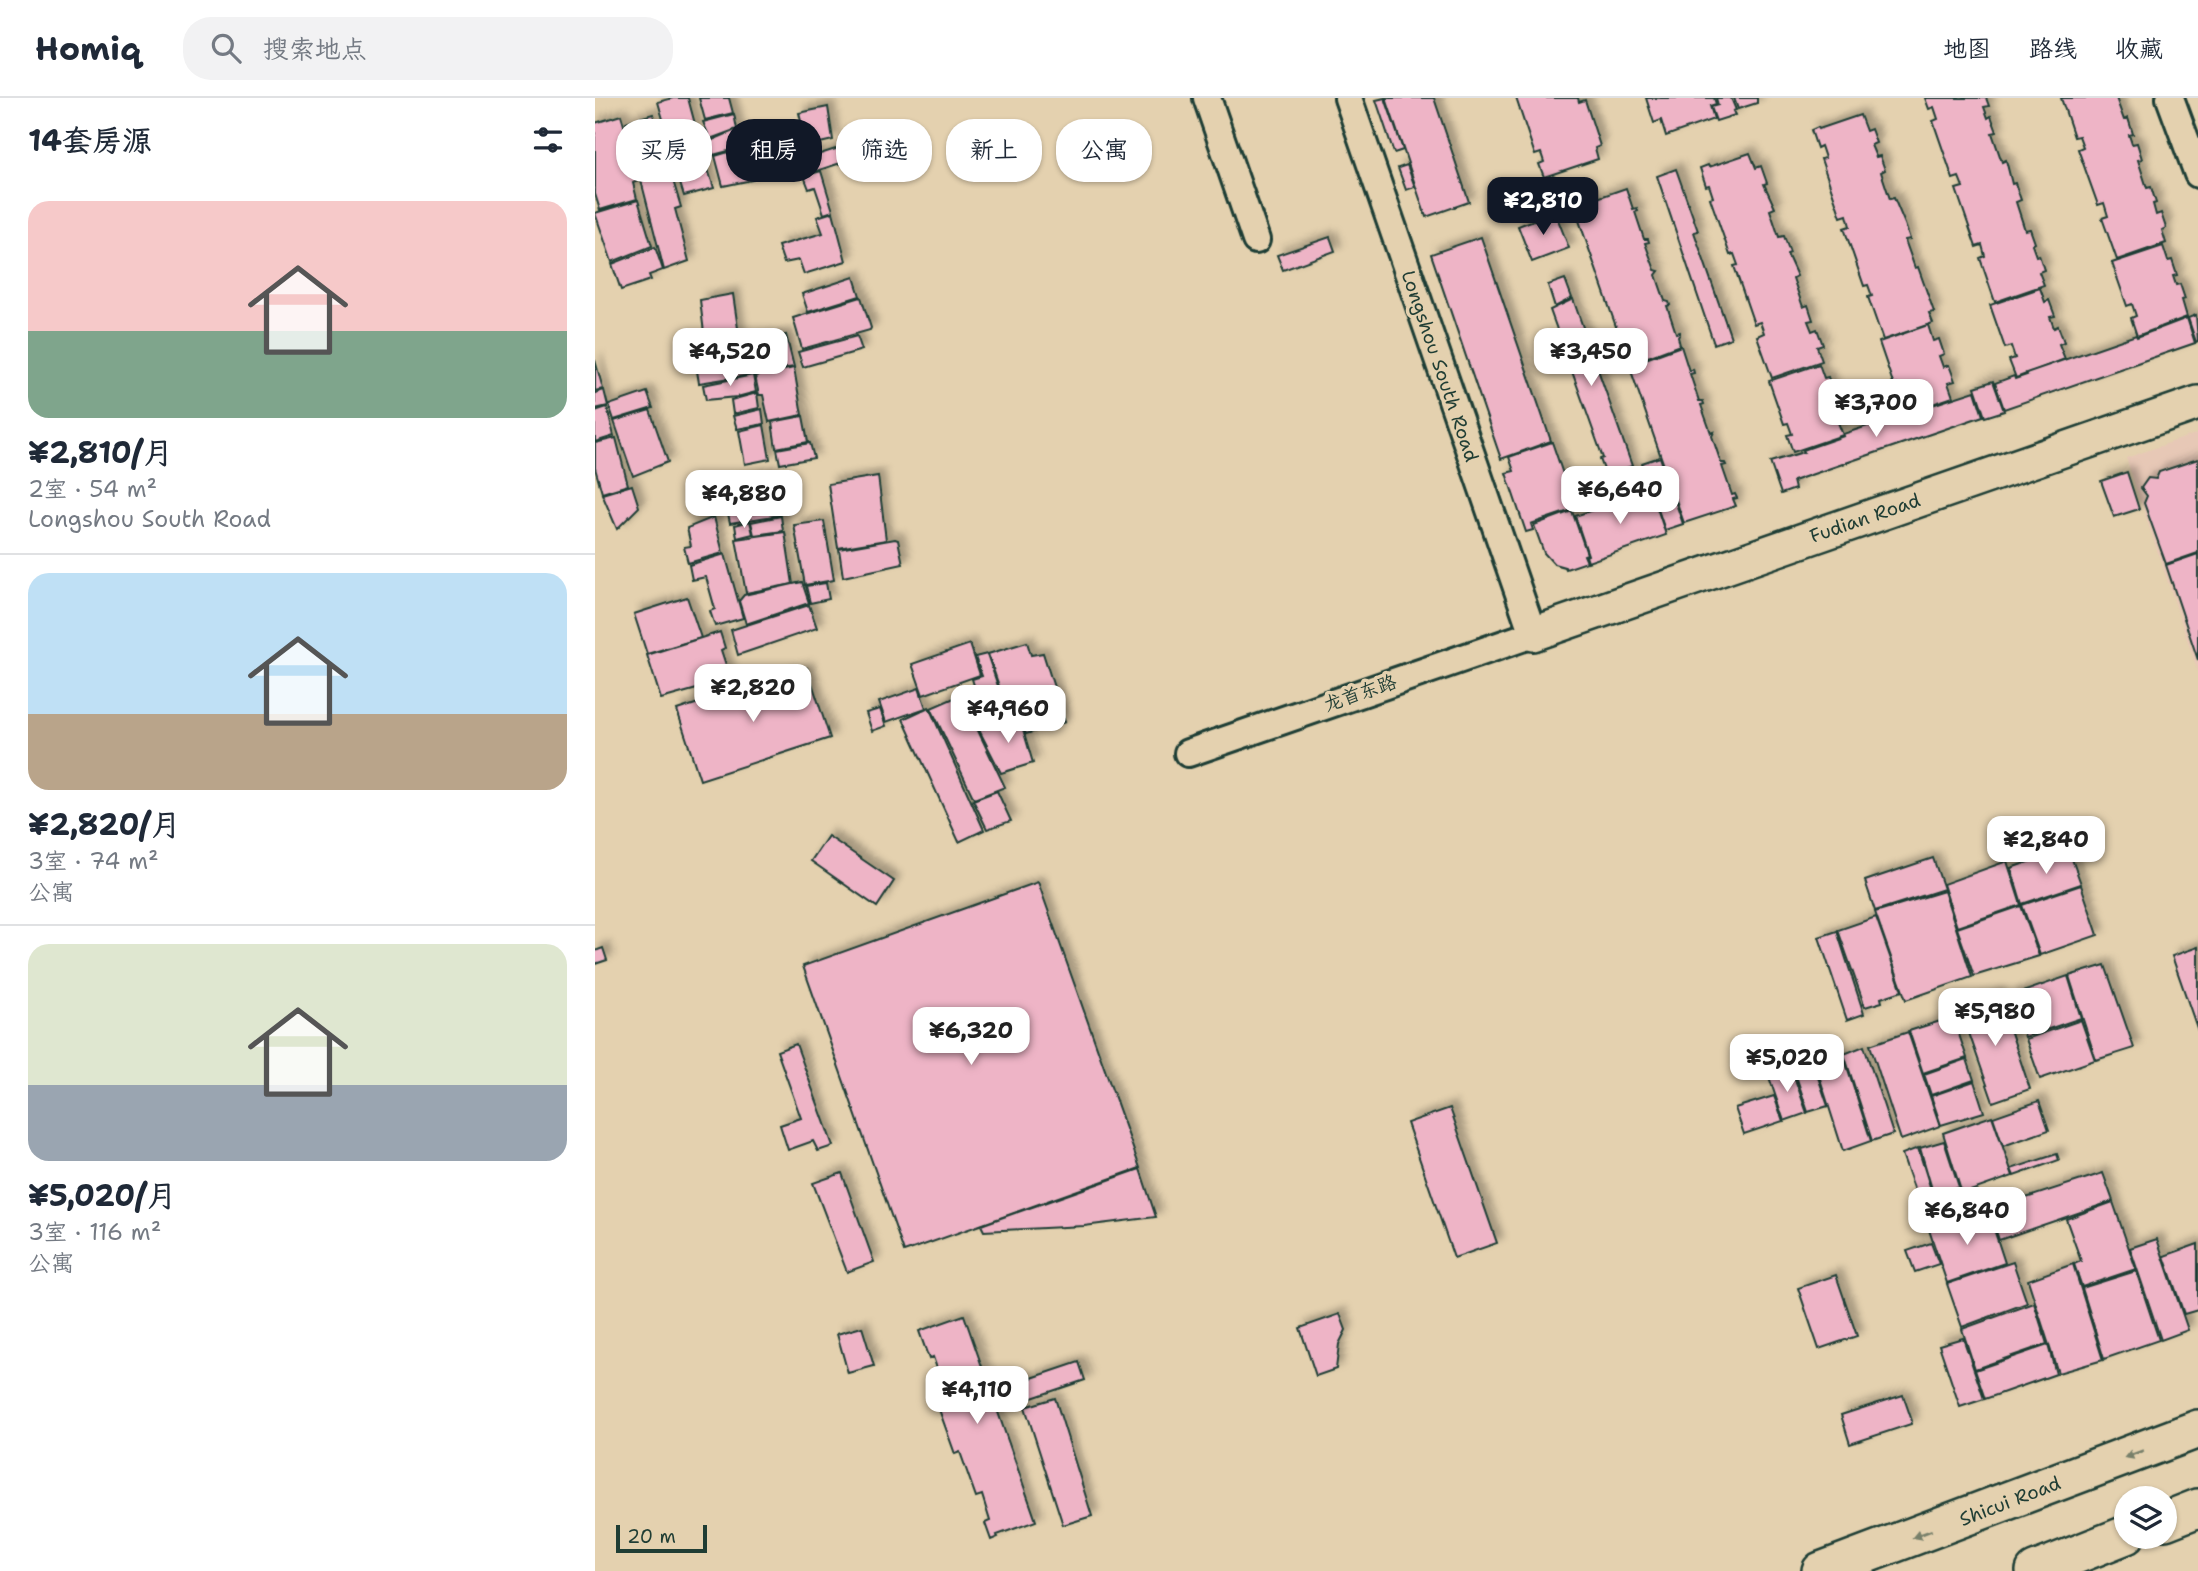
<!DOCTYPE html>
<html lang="zh">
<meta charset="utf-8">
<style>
body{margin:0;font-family:"Shantell Sans","LXGW WenKai TC",sans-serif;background:#f2f2f3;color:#1f2937;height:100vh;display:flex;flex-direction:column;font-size:26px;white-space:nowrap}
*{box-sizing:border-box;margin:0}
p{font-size:23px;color:#747a83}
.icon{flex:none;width:38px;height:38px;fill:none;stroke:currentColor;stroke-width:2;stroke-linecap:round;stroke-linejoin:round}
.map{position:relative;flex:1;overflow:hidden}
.side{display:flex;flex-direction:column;background:#fff;width:595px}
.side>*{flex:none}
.top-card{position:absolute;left:21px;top:21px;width:665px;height:63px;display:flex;gap:14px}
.buttons{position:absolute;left:1519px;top:1388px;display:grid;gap:14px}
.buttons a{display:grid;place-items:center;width:63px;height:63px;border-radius:50%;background:#fff;box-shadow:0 2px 5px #0004;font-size:35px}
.scale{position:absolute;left:21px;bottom:18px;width:91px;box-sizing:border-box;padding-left:7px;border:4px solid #1f3d34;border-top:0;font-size:19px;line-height:24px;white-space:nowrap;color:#1f3d34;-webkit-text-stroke:5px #e4d1af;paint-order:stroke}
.price{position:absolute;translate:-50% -60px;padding:0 16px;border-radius:14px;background:#fff;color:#222;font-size:23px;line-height:46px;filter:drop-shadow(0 2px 4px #0008)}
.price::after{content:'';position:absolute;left:50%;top:42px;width:21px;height:16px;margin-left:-10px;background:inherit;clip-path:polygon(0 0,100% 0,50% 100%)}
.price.current{background:#111827;color:#fff}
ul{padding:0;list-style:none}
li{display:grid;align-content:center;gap:14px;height:371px;padding:0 28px}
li+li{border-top:2px solid #e0e1e3}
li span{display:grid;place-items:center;height:217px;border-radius:21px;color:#555}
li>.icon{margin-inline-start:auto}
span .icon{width:126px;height:126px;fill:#fffc;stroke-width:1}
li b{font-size:30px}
h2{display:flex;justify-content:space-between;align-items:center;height:84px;padding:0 28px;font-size:30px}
.chip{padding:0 24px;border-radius:28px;background:#fff;box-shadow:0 2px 5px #0004;font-size:24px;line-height:63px}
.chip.current{background:#111827;color:#fff}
header{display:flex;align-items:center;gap:42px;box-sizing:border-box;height:98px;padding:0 35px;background:#fff;border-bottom:2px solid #e0e1e3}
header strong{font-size:33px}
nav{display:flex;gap:38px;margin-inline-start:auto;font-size:24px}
.search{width:490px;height:63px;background:#f2f2f3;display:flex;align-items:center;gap:18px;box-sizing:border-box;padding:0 24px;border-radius:28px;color:#747a83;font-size:26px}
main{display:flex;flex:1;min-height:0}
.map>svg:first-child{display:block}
.built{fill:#e7c8b6}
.building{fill:#eeb4c6;stroke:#1f3d34;stroke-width:2;filter:url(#shadow)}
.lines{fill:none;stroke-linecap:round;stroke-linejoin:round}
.minor-casing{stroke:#1f3d34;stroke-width:32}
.tertiary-casing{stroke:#1f3d34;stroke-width:38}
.secondary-casing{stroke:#1f3d34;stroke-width:42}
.minor{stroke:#e4d1af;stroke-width:26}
.tertiary{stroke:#e4d1af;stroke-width:33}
.secondary{stroke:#e4d1af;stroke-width:37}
.oneway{fill:#78806b}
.labels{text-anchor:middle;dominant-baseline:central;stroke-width:7;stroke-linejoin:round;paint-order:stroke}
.street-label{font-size:19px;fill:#1f3d34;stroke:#e4d1af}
</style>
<header>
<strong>Homiq</strong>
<div class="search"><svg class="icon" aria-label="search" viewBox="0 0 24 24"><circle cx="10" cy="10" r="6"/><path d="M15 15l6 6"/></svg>搜索地点</div>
<nav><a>地图</a><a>路线</a><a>收藏</a></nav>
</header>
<main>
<section class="side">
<h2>14套房源<svg class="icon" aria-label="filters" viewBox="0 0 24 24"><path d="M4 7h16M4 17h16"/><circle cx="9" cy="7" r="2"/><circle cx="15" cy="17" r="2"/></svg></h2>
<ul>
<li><span style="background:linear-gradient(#f6c9c9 60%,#7fa58c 0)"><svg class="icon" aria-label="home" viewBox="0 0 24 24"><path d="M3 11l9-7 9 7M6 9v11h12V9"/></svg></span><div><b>¥2,810/月</b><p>2室 · 54 m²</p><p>Longshou South Road</p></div></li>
<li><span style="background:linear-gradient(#bfe0f5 65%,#b9a48a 0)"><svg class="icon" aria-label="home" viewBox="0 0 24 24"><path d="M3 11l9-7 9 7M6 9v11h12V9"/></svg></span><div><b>¥2,820/月</b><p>3室 · 74 m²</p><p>公寓</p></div></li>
<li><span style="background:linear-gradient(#dfe7d0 65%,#9aa5b1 0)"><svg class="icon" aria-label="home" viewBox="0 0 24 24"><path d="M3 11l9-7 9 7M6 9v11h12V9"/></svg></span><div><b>¥5,020/月</b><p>3室 · 116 m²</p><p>公寓</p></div></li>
</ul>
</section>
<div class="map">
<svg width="1603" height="1473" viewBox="0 0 1603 1473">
<defs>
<filter id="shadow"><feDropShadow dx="6" dy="-6" stdDeviation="3.5" flood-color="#0004"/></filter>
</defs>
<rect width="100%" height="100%" fill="#e4d1af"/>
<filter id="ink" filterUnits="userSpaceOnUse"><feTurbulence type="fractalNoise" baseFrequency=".0143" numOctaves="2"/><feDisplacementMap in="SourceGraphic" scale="14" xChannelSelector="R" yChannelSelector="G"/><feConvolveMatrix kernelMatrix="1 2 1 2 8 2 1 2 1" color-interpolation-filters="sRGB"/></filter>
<g filter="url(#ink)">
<path class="built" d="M1603 335V574L1531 360Z"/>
<g class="building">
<path d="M78 0H93L104 41 76 49 63 4Z"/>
<path d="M104 0H134L138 15 110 22Z"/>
<path d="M790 0 808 52 799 55 781 2Z"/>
<path d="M791 0H839L874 104 831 119Z"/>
<path d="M921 0H983L984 4 990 2 1005 48 1000 50 1003 61 949 79 944 66 949 64 946 55 940 57Z"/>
<path d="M1051 0H1119L1121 6 1115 8 1119 21 1071 38 1066 22 1059 25Z"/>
<path d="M1121 0H1136L1141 12 1138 13 1140 17 1121 23 1116 9 1123 7Z"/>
<path d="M1139 0H1162V5L1143 11Z"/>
<path d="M1330 0H1391L1394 8 1389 9 1393 20 1396 18 1402 34 1397 35 1407 64 1411 62 1417 86 1420 85 1426 102 1421 104 1430 132 1435 131 1440 145 1437 147 1441 158 1444 157 1449 172 1444 174 1449 187 1400 204 1385 160 1390 158 1387 147 1381 149 1361 91 1368 89 1364 79 1358 81 1338 23 1343 21 1339 9 1334 11Z"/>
<path d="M1466 0H1521L1529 22 1533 20 1538 36 1534 37 1537 46 1542 45 1547 61 1543 62 1552 90 1556 89 1561 105 1558 106 1561 117 1566 115 1571 130 1567 132 1571 145 1522 162 1507 120 1513 118 1509 105 1503 107 1483 51 1488 49 1484 38 1479 39Z"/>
<path d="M233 9 238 42 212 48 204 15Z"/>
<path d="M58 16 86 109 80 111 94 163 69 172 31 24Z"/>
<path d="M139 16 142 31 115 41 108 24Z"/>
<path d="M26 17 45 82 38 85 42 101 5 112 0 96V25Z"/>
<path d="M1265 17 1271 33 1276 31 1281 45 1276 47 1281 59 1285 58 1290 72 1286 74 1295 101 1299 100 1310 126 1315 141 1310 142 1320 170 1323 169 1339 214 1334 215 1338 225 1288 242 1273 199 1277 198 1273 187 1269 188 1249 130 1255 128 1252 117 1246 119 1226 61 1230 60 1226 48 1222 50 1216 32 1223 29 1224 31Z"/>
<path d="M143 31 149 49 118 57 115 43Z"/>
<path d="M104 42 108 58 79 65 75 51Z"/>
<path d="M256 46 261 60 218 74 213 60Z"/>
<path d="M147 50 150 51 157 82 128 88 120 58Z"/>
<path d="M1155 55 1161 70 1166 68 1172 85 1169 86 1180 110 1175 112 1184 139 1189 138 1195 155 1192 156 1202 178 1198 180 1208 209 1213 207 1218 222 1213 223 1217 233 1222 231 1228 247 1222 249 1227 263 1177 280 1162 238 1169 235 1165 224 1159 226 1139 168 1143 167 1139 156 1135 157 1115 100 1118 99 1114 87 1111 88 1105 70 1113 67 1114 69Z"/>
<path d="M109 59 119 90 89 98 79 66Z"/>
<path d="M812 67 820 89 811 92 803 70Z"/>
<path d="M1081 71 1103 133 1099 134 1136 240 1119 246 1062 78Z"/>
<path d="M226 73 238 113 229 116 220 89 214 91 209 78Z"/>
<path d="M1031 90 1038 111 1042 110 1043 113 1040 114 1049 141H1053L1054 144 1050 145 1060 172 1064 173 1061 177 1070 203 1074 204 1075 207 1072 208 1081 235 1085 234V236L1083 239 1085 247 1034 266 979 108Z"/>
<path d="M43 102 57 148 17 164 0 115Z"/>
<path d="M238 114 251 163 209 176 204 162 189 165 183 148 228 135 222 119Z"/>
<path d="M960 114 974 150 937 164 923 128Z"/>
<path d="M735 139 740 153 688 172 682 157Z"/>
<path d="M886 139 956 343 906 361 836 156Z"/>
<path d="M1568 148 1573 163 1577 162 1582 177 1578 178 1581 187 1585 186 1590 201 1587 202 1592 219 1542 238 1536 220 1541 218 1537 206 1532 208 1517 165Z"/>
<path d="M60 149 68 172 54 177 56 182 26 192 17 166Z"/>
<path d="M259 179 265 198 213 214 207 196Z"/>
<path d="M970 181 977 200 960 209 953 187Z"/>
<path d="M1445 190 1450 204 1454 202 1460 218 1455 219 1459 230 1463 228 1469 244 1464 246 1470 261 1421 280 1414 262 1420 260 1416 248 1410 250 1395 207Z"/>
<path d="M138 196 145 244 111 251 105 202Z"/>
<path d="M266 199 276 230 275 232 207 251 198 220Z"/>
<path d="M978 201 1037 368 1011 377 1005 361 1008 360 955 212Z"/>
<path d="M1601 217 1603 243 1601 244 1593 220Z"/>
<path d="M1592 220 1600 245 1409 311 1400 285 1419 278 1420 281 1432 277 1431 275 1541 237 1542 239Z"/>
<path d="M1333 227 1338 243 1344 241 1349 256 1344 258 1348 269 1354 267 1360 283 1353 285 1358 299 1308 316 1303 300 1308 298 1304 286 1299 288 1284 244Z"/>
<path d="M191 237 199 269 169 274 163 243Z"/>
<path d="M262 238 267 252 208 269 203 254Z"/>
<path d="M162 242 167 275 104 285 99 255Z"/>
<path d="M1086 248 1094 273 1098 271 1099 275 1095 276 1104 303H1108L1109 306 1106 307 1116 335 1119 334 1117 338 1126 365H1130L1131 367 1127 368 1137 397 1140 396 1142 400 1138 401 1141 408 1089 425 1034 267Z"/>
<path d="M0 262 8 291 0 293Z"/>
<path d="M1224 266 1229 280 1233 279 1238 294 1233 296 1237 307 1242 306 1247 321 1242 322 1248 337 1198 354 1192 337 1197 336 1193 325 1189 326 1174 283Z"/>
<path d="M199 270 207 317 174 324 168 297H164L160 278Z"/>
<path d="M158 277 161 294 142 299 111 302 108 287Z"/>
<path d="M1398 283 1409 313 1390 319 1380 289Z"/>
<path d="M9 292 13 308 0 311V295Z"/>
<path d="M1380 293 1388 318 1198 383 1200 391 1186 396 1175 364 1209 354 1208 352 1249 338 1248 336Z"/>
<path d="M52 294 58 310 19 322 14 307Z"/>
<path d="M162 295 164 310 138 316 136 302Z"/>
<path d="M12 309 19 338 0 344V313Z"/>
<path d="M167 311 169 326 142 331 138 318Z"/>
<path d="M55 312 73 364 38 378 19 323Z"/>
<path d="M208 318 213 344 181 350 177 324Z"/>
<path d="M169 327 175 361 150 366 144 333Z"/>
<path d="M21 340 33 387 7 395 0 370V345Z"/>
<path d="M957 344 980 411 936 426 938 432 931 434 911 375 919 373 914 359Z"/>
<path d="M215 345 219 360 185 366 182 351Z"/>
<path d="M1065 359 1088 426 1070 432 1047 365Z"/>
<path d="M1603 361V455L1571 466 1549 405 1552 398 1546 390 1553 380 1561 381 1564 374Z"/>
<path d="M1036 370 1038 376 1049 372 1055 391 1020 402 1012 378Z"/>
<path d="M1532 374 1544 411 1519 419 1506 383Z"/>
<path d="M178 376 185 417 135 425 127 386Z"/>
<path d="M283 378 291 442 243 450 233 386Z"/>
<path d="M37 387 44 409 22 431 7 396Z"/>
<path d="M1056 392 1071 437 993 464 991 458 993 457 980 418Z"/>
<path d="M977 413 992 456 989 457 992 464 971 471 970 469 959 466 949 455 939 427Z"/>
<path d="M186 418 188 433 159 437 156 424Z"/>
<path d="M119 419 128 455 93 465 89 449 96 448 92 430Z"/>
<path d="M155 423 158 436 142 440 140 427Z"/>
<path d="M229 423 239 482 210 487 199 427Z"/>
<path d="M190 434 198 486 151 495 141 441Z"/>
<path d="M300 441 303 442 308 466 248 479 244 451Z"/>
<path d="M130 456 148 520 120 528 115 513 120 511 111 479 97 482 94 467Z"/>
<path d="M1603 456V562L1571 467Z"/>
<path d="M207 484 214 505 151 526 144 503 149 497Z"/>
<path d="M231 485 234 501 215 505 211 488Z"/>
<path d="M92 499 106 540 52 556 39 516Z"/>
<path d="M214 507 222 530 143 557 136 532Z"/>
<path d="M125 534 130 550 126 552 134 576 108 585 109 589 66 601 52 557Z"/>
<path d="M432 544 436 557 448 555 470 624 431 636 424 617 415 620 393 556Z"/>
<path d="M375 546 385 577 328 597 317 566Z"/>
<path d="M392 556 414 620 392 628 377 581 387 578 380 559Z"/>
<path d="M212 570 235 640 105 682 82 612Z"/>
<path d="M324 590 331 610 291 624 284 604Z"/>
<path d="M366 597 410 689 379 701 336 610Z"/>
<path d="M334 609 389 732 364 744 308 621Z"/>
<path d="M285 611 291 628 277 633 271 615Z"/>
<path d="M424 618 438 665 406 675 384 632Z"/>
<path d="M402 693 416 723 392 731 378 702Z"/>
<path d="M233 738 299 783 282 809 216 763Z"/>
<path d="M1473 750 1486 786 1427 806 1416 770Z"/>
<path d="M1338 760 1349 791 1280 813 1270 783Z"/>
<path d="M1412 763 1426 807 1362 829 1348 786Z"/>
<path d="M443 784 545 1070 309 1154 208 868Z"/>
<path d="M1486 787 1503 837 1445 857 1427 807Z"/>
<path d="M1349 793 1377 879 1311 902 1280 814Z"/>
<path d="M1426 808 1444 858 1379 878 1362 830Z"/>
<path d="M1281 819 1307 893 1286 900 1287 904 1270 909 1243 832Z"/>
<path d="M1242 833 1269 916 1252 922 1224 839Z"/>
<path d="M1603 849V933L1577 858Z"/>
<path d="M8 850 12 862 0 866V853Z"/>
<path d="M1510 867 1539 950 1501 962 1474 878Z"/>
<path d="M1473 878 1486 920 1430 939 1416 898Z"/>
<path d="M1403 896 1435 991 1398 1004 1365 909Z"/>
<path d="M1358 919 1372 960 1328 975 1314 933Z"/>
<path d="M1486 922 1500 962 1445 981 1431 941Z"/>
<path d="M1313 934 1345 1028 1306 1042 1275 947Z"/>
<path d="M201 946 238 1048 223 1053 218 1043 193 1052 185 1027 206 1020 182 953Z"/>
<path d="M1269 948 1298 1036 1277 1043 1249 956Z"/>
<path d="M1248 956 1276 1043 1248 1053 1220 965Z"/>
<path d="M1372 961 1379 982 1336 997 1329 976Z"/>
<path d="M1217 962 1233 1008 1213 1014 1198 969Z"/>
<path d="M1196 970 1212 1015 1189 1023 1173 976Z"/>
<path d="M1379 983 1389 1014 1346 1027 1336 998Z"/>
<path d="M1179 998 1188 1023 1149 1036 1140 1010Z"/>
<path d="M1444 1003 1454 1032 1408 1048 1398 1019Z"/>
<path d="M855 1010 902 1145 859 1160 812 1025Z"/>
<path d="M1397 1018 1418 1078 1367 1096 1348 1035Z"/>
<path d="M1349 1043 1364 1089 1339 1098 1325 1050Z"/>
<path d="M1323 1050 1338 1098 1323 1101 1307 1056Z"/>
<path d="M1462 1056 1464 1062 1419 1078 1416 1071Z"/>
<path d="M545 1071 561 1119 489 1128 389 1133 386 1127Z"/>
<path d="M247 1075 279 1164 252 1174 218 1085Z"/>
<path d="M1508 1075 1518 1103 1404 1142 1394 1112Z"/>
<path d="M1364 1090 1366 1096 1326 1110 1323 1103Z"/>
<path d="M1518 1104 1541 1171 1487 1189 1479 1166 1486 1163 1471 1121Z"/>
<path d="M1393 1113 1410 1165 1352 1185 1334 1132Z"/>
<path d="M1562 1141 1593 1232 1566 1242 1535 1150Z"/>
<path d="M1336 1145 1344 1166 1320 1174 1312 1153Z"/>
<path d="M1603 1146V1212L1589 1216 1569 1158Z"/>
<path d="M1418 1164 1432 1205 1367 1229 1352 1186Z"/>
<path d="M1478 1166 1508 1262 1463 1275 1433 1182Z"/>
<path d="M1541 1173 1564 1242 1509 1261 1487 1190Z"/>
<path d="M1241 1177 1262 1238 1224 1251 1203 1190Z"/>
<path d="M1439 1205 1452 1246 1380 1271 1367 1231Z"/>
<path d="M745 1216 751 1232 744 1246 741 1271 721 1278 705 1230Z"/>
<path d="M369 1217 441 1423 402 1437 403 1439 396 1442 390 1425 395 1423 387 1397 381 1399 365 1354 360 1356 336 1289 347 1285 338 1259 334 1261 324 1233Z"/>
<path d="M267 1229 279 1268 253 1275 242 1236Z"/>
<path d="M1368 1240 1389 1301 1365 1309 1344 1247Z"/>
<path d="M1453 1247 1461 1276 1390 1301 1380 1272Z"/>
<path d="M484 1264 490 1282 428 1303 422 1285Z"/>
<path d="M1308 1297 1317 1323 1316 1326 1255 1346 1246 1317Z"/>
<path d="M460 1300 497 1418 468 1427 430 1309Z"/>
</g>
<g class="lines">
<defs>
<g id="minor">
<path d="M612 0 661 142"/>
<path d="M1575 0 1603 76"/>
<path d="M593 655 938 536 753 0"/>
</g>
<path id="tertiary" d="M938 536 1603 305"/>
<g id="secondary">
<path d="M1570 1423 1603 1410"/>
<path d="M1226 1473 1603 1331"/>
<path d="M1440 1473 1531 1437"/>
</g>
</defs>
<use href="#minor" class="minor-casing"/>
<use href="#tertiary" class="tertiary-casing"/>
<use href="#secondary" class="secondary-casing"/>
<use href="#minor" class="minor"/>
<use href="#tertiary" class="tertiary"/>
<use href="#secondary" class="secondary"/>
</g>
<defs><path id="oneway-solid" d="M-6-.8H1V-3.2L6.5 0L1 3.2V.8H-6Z" transform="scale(1.75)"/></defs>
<g class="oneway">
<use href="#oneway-solid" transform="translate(1539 1356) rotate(159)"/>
<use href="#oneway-solid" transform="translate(1327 1436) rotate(159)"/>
</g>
</g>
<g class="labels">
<g class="street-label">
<text transform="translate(845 268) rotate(71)">Longshou South Road</text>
<text transform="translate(1270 420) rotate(-19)">Fudian Road</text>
<text transform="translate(765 595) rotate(-19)">龙首东路</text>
<text transform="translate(1415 1403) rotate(-21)">Shicui Road</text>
</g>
</g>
</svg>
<div class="buttons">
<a><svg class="icon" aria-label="layers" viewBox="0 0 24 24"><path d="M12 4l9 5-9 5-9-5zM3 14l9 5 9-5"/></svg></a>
</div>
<div class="scale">20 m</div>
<b class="price current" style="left:948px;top:139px">¥2,810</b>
<b class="price" style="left:135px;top:290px">¥4,520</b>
<b class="price" style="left:996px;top:290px">¥3,450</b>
<b class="price" style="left:1281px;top:341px">¥3,700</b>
<b class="price" style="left:1025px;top:428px">¥6,640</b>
<b class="price" style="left:149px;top:432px">¥4,880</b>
<b class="price" style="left:158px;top:626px">¥2,820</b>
<b class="price" style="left:413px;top:647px">¥4,960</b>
<b class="price" style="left:1451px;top:778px">¥2,840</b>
<b class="price" style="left:1400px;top:950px">¥5,980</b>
<b class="price" style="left:376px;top:969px">¥6,320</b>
<b class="price" style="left:1192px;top:996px">¥5,020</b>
<b class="price" style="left:1372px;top:1149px">¥6,840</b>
<b class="price" style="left:382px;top:1328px">¥4,110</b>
<div class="top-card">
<a class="chip">买房</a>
<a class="chip current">租房</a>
<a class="chip">筛选</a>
<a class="chip">新上</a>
<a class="chip">公寓</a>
</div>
</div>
</main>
